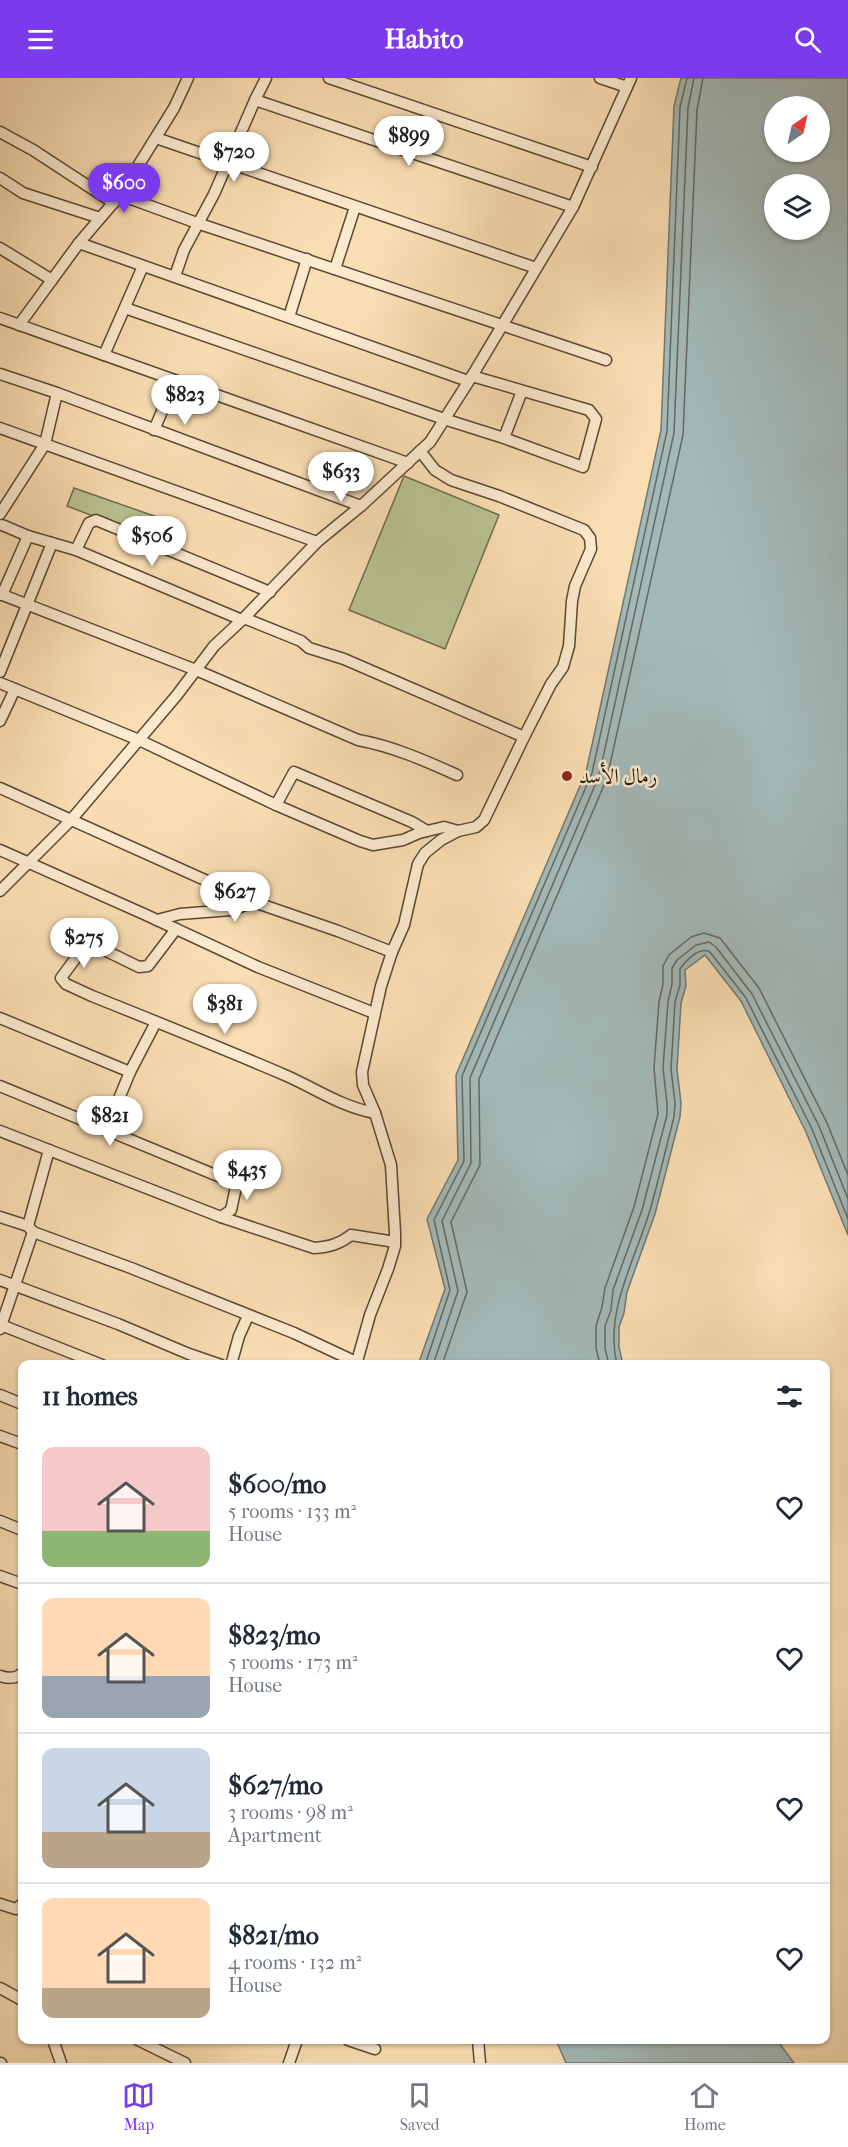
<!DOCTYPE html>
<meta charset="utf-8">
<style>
body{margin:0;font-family:"IM FELL French Canon",Amiri,serif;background:#f6f6f7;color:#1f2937;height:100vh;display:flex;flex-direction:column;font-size:22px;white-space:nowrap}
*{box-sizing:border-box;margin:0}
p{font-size:20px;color:#747a83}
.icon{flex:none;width:33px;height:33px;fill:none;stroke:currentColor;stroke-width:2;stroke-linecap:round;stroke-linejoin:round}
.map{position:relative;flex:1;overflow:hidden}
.drawer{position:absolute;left:18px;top:1282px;width:812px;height:684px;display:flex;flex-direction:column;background:#fff;border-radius:12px;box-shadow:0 2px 4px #0004}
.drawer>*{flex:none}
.needle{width:39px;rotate:34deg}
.controls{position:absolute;left:764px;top:18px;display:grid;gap:12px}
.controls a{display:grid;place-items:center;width:66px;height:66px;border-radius:50%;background:#fff;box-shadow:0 2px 4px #0004;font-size:30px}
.price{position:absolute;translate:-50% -51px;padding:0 14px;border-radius:21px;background:#fff;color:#222;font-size:20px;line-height:39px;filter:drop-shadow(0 2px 3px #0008)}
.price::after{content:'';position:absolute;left:50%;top:36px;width:18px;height:14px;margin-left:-9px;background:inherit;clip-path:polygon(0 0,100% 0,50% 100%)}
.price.on{background:#7c3aed;color:#fff}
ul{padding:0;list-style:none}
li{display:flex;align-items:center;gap:18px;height:150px;padding:0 24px}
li+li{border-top:2px solid #e0e1e3}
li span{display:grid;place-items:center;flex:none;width:168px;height:120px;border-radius:12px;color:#555}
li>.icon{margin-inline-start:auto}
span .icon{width:72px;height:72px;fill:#fffc;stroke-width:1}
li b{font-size:26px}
h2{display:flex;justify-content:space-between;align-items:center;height:72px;padding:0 24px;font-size:26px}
header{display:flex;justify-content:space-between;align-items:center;height:78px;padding:0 24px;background:#7c3aed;color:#fff;font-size:27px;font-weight:700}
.dock{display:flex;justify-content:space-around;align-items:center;height:84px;border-top:2px solid #e0e1e3;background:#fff;font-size:16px;color:#747a83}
.dock a{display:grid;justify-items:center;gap:3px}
.dock .on{color:#7c3aed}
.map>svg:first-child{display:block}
.green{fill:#b9c290;stroke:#706c4d;stroke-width:1.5}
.water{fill:#a3b9b8;stroke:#717872;stroke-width:1.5;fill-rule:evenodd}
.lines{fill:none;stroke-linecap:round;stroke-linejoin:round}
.shore{stroke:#646861;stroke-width:1.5}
.street-casing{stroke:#5b4834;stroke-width:13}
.street{stroke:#fceace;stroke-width:10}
.poi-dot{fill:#8f2418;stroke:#fceace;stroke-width:2}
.labels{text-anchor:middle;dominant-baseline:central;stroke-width:5;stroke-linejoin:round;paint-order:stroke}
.poi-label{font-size:21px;fill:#26160a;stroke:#fceace;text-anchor:start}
</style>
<header><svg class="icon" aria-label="menu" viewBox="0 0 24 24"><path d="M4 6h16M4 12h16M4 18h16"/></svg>Habito<svg class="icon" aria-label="search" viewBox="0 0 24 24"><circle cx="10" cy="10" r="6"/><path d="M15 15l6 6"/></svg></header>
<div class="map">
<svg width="848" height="1985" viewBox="0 0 848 1985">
<rect width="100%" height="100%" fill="#fadeb3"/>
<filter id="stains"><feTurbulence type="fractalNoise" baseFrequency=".00333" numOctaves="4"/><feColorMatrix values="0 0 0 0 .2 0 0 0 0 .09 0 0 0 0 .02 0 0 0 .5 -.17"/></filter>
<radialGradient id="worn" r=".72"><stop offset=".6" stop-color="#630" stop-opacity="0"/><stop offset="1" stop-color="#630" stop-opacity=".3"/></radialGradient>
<g class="green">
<path d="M404 398 499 437 445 571 349 532Z"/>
<path d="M74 410 180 447 169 467 67 428Z"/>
</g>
<g class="water">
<path d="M681 0H848V1157L806 1054 741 923 705 877 685 892 686 908 681 925 677 991 681 1025 680 1039 655 1136 627 1214 624 1235 619 1249V1269L623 1287H418L445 1211 427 1141 458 1082 456 997 586 694 661 352 674 28ZM774 28H819V74H774ZM774 106H819V152H774Z"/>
<path d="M556 1962H777L794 1985H566Z"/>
</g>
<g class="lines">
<g class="shore">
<path d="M425 1287 450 1212 434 1142 464 1083 462 998 592 695 667 353 680 29 687 0"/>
<path d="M433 1287 458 1213 442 1143 471 1085 470 1000 599 698 674 355 688 30 694 0"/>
<path d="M442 1287 467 1214 451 1144 480 1087 479 1001 607 700 683 357 697 32 703 0"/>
<path d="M600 1287 596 1270V1248L602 1229 605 1210 634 1129 658 1036 654 990 659 924 663 906V888L669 877 691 859 704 855 720 860 759 910 827 1045 848 1097"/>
<path d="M609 1287 605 1270V1248L611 1232 613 1212 642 1132 667 1037V1025L663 990 668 924 672 906V890L677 882 696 867 709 864 716 869 752 916 819 1048 848 1121"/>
<path d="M617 1287C604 1233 635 1183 650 1132 659 1101 666 1070 674 1039L675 1025 671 991 675 924 680 907V891C686 882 700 868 710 874L746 920 812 1051 848 1141"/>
</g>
<defs>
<g id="street">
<path d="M329 0 592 89"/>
<path d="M600 0 627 9"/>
<path d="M255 22 573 129"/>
<path d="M0 54 33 72 114 125"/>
<path d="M156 60 536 190"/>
<path d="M0 100 23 115 100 140"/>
<path d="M120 117 197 145 606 282"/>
<path d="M79 165 468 303"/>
<path d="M0 170 52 202"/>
<path d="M335 191 355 129"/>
<path d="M175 198 184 172 214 116 255 22 266 0"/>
<path d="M125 230 444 341 504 360 583 389 596 341 589 332 472 298"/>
<path d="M289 239 307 181"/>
<path d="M0 240 408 385"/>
<path d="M19 247 79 165 120 117 174 30 188 0"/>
<path d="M104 277 143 188"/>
<path d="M0 296 57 315 361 428"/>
<path d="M0 350 317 464"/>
<path d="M154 352 175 303"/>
<path d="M504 360 522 313"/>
<path d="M0 436 45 366 57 315"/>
<path d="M2 447 28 458 76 472 242 542"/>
<path d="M76 472 89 445 96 442 270 514"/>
<path d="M0 516 196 592 358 662C392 668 426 683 457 697"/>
<path d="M2 517 28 458"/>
<path d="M244 540 301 563 309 570 344 581 524 659"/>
<path d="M0 594 52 465"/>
<path d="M0 605 139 662 276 727 360 763 373 767 403 762 419 755 444 749 458 753"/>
<path d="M0 643 15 611"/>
<path d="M0 710 254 824 338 853 392 874"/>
<path d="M276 727 294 694 412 744 427 753"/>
<path d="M0 772 144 836 258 889 374 935"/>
<path d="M0 813 71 742 177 617 214 568 244 540 317 464 361 428 430 364 472 298 573 129 631 0"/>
<path d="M157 842 180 836 231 832 254 824"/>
<path d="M176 851 148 888 139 889 92 866H86L61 900 66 906 92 918C157 944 222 970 287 998 316 1011 342 1029 375 1035"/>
<path d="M0 940 130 994"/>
<path d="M0 1008 230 1103 236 1109 231 1132 221 1139"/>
<path d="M106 1052 130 994 156 944"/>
<path d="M0 1053 221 1139 314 1170C329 1169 340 1166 351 1157L395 1164"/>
<path d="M0 1139 28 1148 33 1154 131 1190 294 1255 356 1284"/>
<path d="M28 1148 49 1072"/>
<path d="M0 1202 118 1246 189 1276 221 1287"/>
<path d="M1 1247 102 1287"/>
<path d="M0 1251 33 1154"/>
<path d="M231 1287 239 1258 248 1238"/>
<path d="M356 1287 370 1237 388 1191 395 1168V1155L391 1087 375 1035 363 1007 362 994 381 908 392 874 404 847 418 786 425 775 441 762 458 753 476 749 484 742 524 659 551 606 563 589 569 568 572 523 575 508 591 471 590 460 584 452 499 418 451 402 435 392 420 373"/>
<path d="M0 1317 22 1326"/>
<path d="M0 1358 22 1366"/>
<path d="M0 1443 22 1452"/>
<path d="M0 1498 22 1506"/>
<path d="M0 1598C9 1601 16 1601 22 1595"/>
<path d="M0 1826 16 1831 22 1826"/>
<path d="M0 1910 22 1922"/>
<path d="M53 1962 61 1985"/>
<path d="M138 1962 185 1985"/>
<path d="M348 1962 375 1971"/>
<path d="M478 1962 480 1985"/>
<path d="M0 1985H1"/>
<path d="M289 1985 297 1962"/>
</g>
</defs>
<use href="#street" class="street-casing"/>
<use href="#street" class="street"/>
</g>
<circle class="poi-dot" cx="567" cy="698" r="6"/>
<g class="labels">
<g class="poi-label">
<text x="579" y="698">رمال الأسد</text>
</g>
</g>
<rect width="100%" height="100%" filter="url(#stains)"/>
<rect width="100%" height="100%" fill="url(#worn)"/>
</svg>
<div class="controls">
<a><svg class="needle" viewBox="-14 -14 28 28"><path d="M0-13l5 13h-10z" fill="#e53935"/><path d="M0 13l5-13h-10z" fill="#747a83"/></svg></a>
<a><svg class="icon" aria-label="layers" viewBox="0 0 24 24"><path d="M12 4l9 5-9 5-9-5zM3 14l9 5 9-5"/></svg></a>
</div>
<b class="price" style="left:409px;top:89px">$899</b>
<b class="price" style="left:234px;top:105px">$720</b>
<b class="price on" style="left:124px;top:136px">$600</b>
<b class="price" style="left:185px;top:348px">$823</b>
<b class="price" style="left:341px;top:425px">$633</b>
<b class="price" style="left:152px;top:489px">$506</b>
<b class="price" style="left:235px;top:845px">$627</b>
<b class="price" style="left:84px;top:891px">$275</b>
<b class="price" style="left:225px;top:957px">$381</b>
<b class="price" style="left:110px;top:1069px">$821</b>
<b class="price" style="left:247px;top:1123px">$435</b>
<section class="drawer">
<h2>11 homes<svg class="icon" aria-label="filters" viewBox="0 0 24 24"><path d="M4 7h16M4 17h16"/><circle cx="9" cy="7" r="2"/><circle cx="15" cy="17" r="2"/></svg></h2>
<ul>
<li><span style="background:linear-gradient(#f6c9c9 70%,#8fb573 0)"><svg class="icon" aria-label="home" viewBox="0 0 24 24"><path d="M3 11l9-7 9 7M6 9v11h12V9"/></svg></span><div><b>$600/mo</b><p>5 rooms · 133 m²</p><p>House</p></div><svg class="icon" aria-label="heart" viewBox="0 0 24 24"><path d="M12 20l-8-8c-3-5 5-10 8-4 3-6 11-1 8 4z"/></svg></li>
<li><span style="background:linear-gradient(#ffd9b3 65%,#9aa5b1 0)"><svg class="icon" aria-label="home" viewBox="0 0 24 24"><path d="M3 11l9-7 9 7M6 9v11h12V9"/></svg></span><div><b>$823/mo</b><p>5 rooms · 173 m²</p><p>House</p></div><svg class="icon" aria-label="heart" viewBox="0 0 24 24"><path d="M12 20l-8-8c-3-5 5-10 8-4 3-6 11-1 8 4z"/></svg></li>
<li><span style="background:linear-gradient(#c9d6e8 70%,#b9a48a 0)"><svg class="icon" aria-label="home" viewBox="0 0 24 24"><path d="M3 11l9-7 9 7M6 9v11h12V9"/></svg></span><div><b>$627/mo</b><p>3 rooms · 98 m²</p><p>Apartment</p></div><svg class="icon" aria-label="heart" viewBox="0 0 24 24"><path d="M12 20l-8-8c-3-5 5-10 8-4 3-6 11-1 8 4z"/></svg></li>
<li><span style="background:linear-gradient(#ffd9b3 75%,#b9a48a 0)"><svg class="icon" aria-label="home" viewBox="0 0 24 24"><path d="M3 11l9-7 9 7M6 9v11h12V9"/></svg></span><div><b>$821/mo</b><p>4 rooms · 132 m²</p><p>House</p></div><svg class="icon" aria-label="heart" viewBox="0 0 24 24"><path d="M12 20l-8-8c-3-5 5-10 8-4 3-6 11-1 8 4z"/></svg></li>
</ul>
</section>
</div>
<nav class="dock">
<a class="on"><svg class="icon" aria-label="map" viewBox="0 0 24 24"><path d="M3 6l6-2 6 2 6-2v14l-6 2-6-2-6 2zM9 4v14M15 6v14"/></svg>Map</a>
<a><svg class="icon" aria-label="saved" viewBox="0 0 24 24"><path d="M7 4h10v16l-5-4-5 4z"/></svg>Saved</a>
<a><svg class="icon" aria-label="home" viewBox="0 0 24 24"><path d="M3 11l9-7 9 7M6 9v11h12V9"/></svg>Home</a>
</nav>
